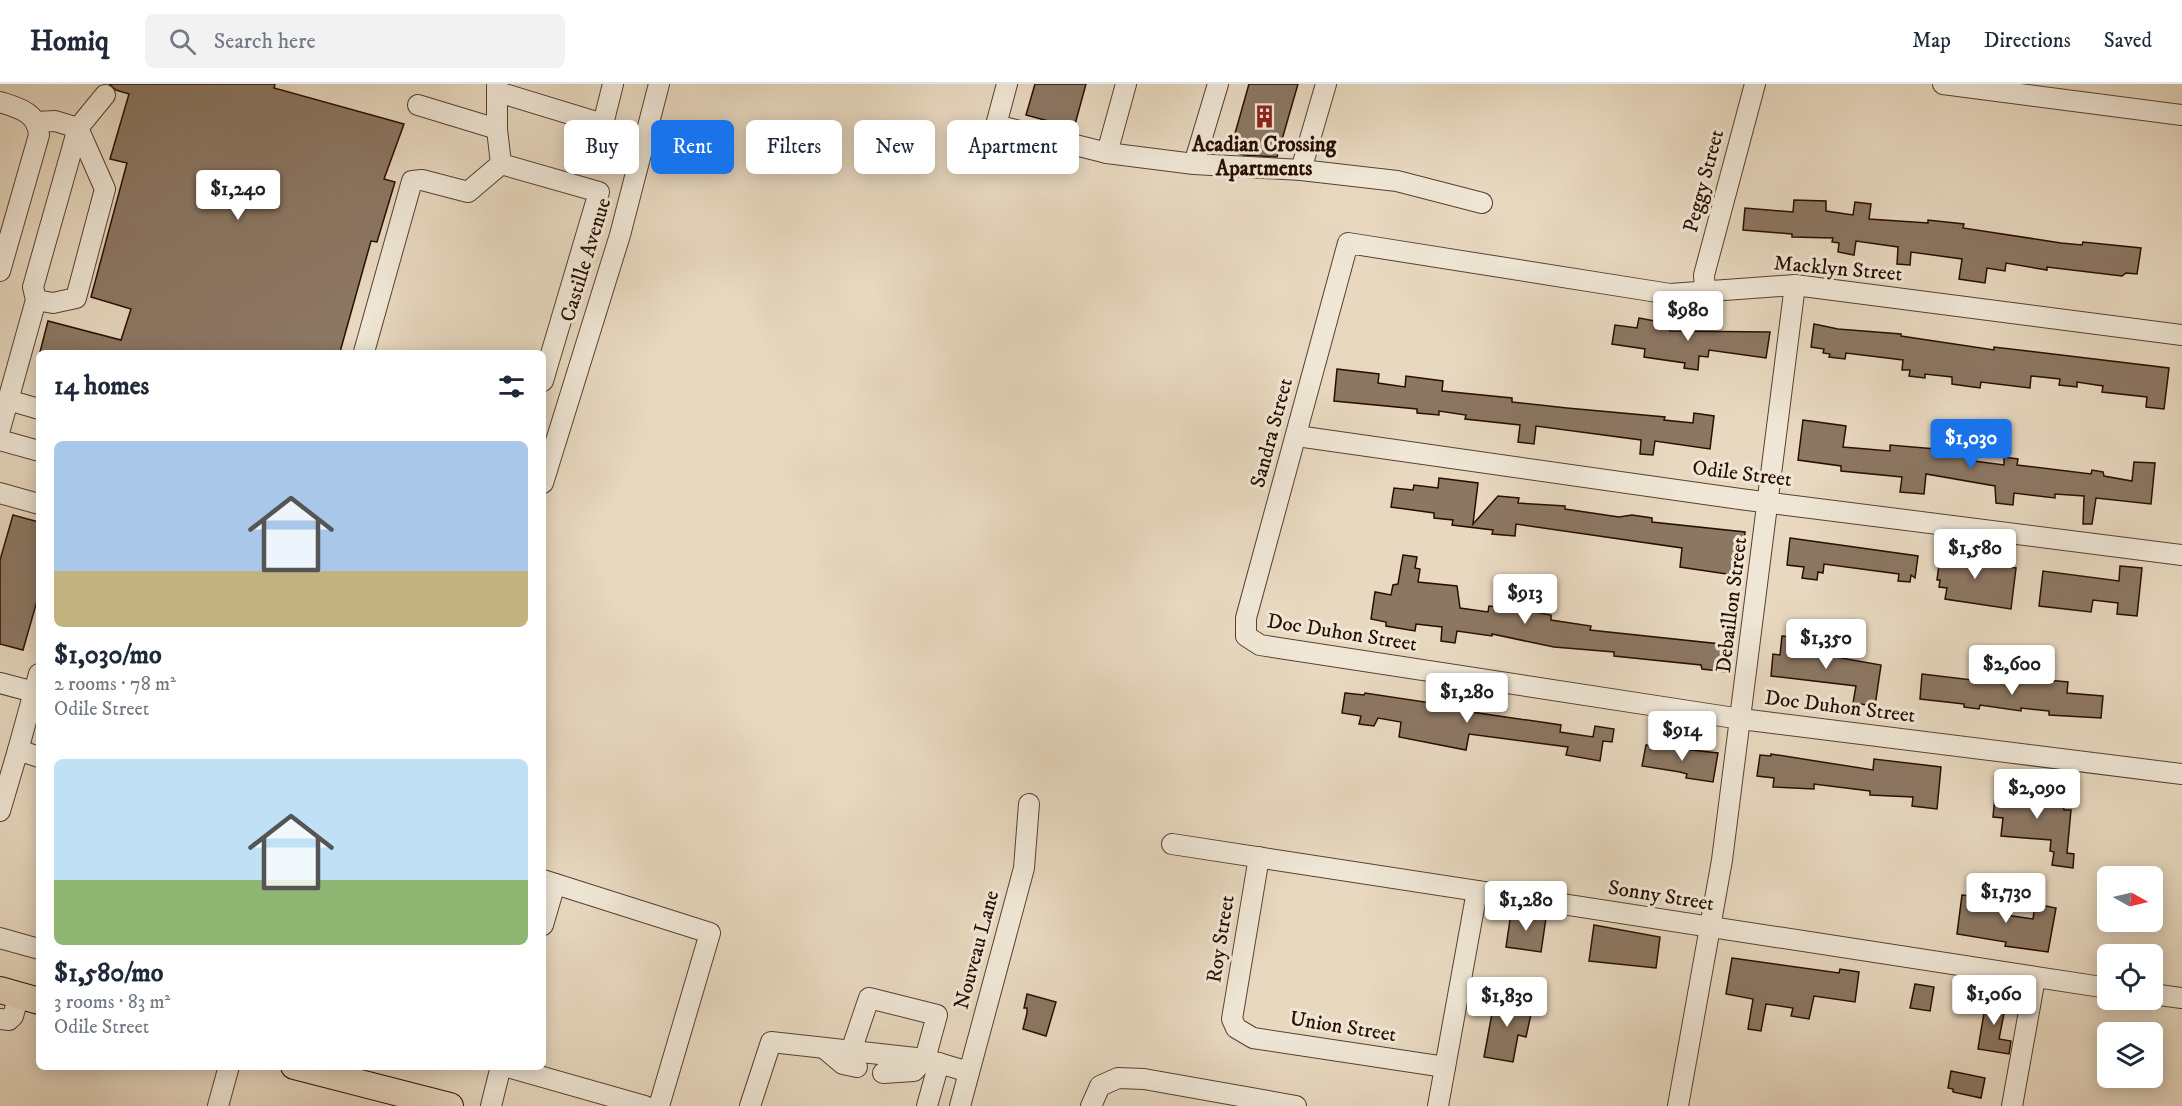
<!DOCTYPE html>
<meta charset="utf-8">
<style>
body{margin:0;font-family:"IM FELL DW Pica",serif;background:#f2f2f3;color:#1f2937;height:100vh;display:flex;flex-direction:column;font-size:22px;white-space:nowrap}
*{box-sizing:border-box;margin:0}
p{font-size:20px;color:#747a83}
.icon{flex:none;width:33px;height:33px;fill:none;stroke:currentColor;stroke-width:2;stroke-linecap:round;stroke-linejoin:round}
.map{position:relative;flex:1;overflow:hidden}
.drawer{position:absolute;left:36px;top:266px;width:510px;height:720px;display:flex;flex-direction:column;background:#fff;border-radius:9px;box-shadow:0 3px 15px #0003}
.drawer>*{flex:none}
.top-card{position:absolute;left:564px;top:36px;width:570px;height:54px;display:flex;gap:12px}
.needle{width:39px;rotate:98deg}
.controls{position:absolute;left:2097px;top:782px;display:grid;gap:12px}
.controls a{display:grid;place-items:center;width:66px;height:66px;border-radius:9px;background:#fff;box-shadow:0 3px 15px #0003;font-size:30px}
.price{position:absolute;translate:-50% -51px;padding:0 14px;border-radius:6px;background:#fff;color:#222;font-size:20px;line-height:39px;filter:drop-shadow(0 2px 3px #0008)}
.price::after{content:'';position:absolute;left:50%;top:36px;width:18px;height:14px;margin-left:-9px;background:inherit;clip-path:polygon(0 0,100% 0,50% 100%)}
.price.on{background:#1a73e8;color:#fff}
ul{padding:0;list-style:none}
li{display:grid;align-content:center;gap:12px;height:318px;padding:0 18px}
li span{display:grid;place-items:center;height:186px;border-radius:9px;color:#555}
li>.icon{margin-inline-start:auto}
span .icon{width:108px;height:108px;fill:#fffc;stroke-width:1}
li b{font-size:26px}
h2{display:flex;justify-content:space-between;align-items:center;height:72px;padding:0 18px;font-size:26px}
.chip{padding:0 21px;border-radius:9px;background:#fff;box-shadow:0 3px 15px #0003;font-size:21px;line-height:54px}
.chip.on{background:#1a73e8;color:#fff}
header{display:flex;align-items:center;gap:36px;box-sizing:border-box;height:84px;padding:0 30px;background:#fff;border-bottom:2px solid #e0e1e3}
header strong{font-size:28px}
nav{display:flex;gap:33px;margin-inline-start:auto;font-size:21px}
.search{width:420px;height:54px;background:#f2f2f3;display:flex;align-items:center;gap:15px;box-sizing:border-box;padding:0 21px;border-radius:9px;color:#747a83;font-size:22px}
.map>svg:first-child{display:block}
.building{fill:#8c7763;stroke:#290e00;stroke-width:1.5}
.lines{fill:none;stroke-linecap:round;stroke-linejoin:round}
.minor-casing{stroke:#584030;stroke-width:22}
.major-casing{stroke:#290e00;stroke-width:28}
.minor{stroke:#efe6d5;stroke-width:20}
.major{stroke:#e7d8bf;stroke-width:26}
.labels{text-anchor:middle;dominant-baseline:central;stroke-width:6;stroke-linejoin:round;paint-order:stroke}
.poi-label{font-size:21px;font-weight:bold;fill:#290e00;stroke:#efe6d5}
.street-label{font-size:21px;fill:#290e00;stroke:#efe6d5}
</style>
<header>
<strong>Homiq</strong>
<div class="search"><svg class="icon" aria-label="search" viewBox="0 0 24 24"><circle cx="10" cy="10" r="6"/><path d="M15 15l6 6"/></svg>Search here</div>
<nav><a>Map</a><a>Directions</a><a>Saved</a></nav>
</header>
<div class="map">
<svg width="2182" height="1022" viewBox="0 0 2182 1022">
<rect width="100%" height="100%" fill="#e7d8bf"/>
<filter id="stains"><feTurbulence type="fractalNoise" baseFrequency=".00333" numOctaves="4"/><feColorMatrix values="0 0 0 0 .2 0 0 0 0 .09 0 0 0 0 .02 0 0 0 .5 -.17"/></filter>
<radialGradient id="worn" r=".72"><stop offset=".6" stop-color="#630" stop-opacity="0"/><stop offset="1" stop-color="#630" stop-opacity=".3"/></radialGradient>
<g class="building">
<path d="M109 0H275L274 4 404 40 384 95 395 98 377 158 371 157 340 268H40L48 237 121 256 131 225 91 213 127 79 110 75 129 10 116 6Z"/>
<path d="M1035 0H1086L1074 44 1026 31Z"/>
<path d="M1249 0H1298L1277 73 1243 71 1230 67Z"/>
<path d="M1794 116 1826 117V127L1853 131 1855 118 1871 120 1869 135 1928 139V136L1964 140 1963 144 2061 159 2082 161 2083 158 2141 164 2137 190 2126 189 2122 192 2047 183V186L2006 179 2005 187 1987 184 1985 199 1959 195 1962 175 1911 168 1910 181 1897 180 1898 163 1856 157 1854 171 1838 168 1839 159 1832 158 1833 154 1792 153V150L1743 146 1745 124 1793 128Z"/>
<path d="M1639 234 1671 240 1670 247 1770 248 1766 274 1709 266 1708 273 1699 272 1698 286 1684 284 1685 279 1644 273 1645 265 1612 260 1615 241 1637 244Z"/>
<path d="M1814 240 1838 245 1901 250V252L1994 266V263L2169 284 2164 325 2146 323 2147 313 2102 308 2103 302 2077 298V303L2059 301 2060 295 2031 292 2030 304 1981 298 1980 304 1952 300V293L1925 290V294L1909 292 1910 286H1902L1903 276 1846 269 1845 275 1829 273 1830 270 1823 269 1824 265 1811 263Z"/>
<path d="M1337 285 1379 290 1378 299 1405 303 1406 292 1443 297 1442 307 1512 314V318L1567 324 1665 333 1664 336 1693 339 1694 329 1714 332 1710 365 1655 357 1653 371 1640 370 1641 356 1536 342 1534 360 1518 358 1520 341 1465 335 1466 331 1439 327V331L1417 329V325L1334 317Z"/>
<path d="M1803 336 1846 342 1843 363 1890 367V361L1936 365 1938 357 1976 362 1974 377 2004 381V373L2018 375 2017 381 2091 390 2092 386 2103 388 2104 392 2132 397 2134 378 2155 379 2151 420 2096 414 2092 440H2083L2084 412 2055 410V414L2014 409 2013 421 1996 419 1995 402 1926 390 1924 410 1900 408 1902 393 1841 387V382L1798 376Z"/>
<path d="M1439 394 1478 399 1473 440 1498 412 1519 414 1518 419 1565 422V425L1619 433 1632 431 1652 434V438L1745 448 1740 492 1680 483 1682 464 1516 440 1515 452 1492 450 1493 446 1452 441 1453 436 1434 434V429L1391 423 1394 404 1413 406 1414 401 1438 404Z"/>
<path d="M13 431 39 438V510L23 566 0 560V476Z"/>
<path d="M1790 454 1918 472 1915 494 1911 491 1910 498 1898 497 1899 490 1824 480 1823 489 1818 488 1817 496 1802 494 1804 483 1787 481Z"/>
<path d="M1942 458 1962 461 1960 477 2016 484 2011 525 1945 515 1947 504 1939 503 1940 496H1937Z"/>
<path d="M1403 471 1417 473 1415 484 1420 485 1418 498 1457 502 1460 524 1488 528 1489 522 1519 525 1551 531V536L1591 542 1590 546 1730 561 1726 588 1702 585 1701 581 1614 572V568L1554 563 1492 550V552L1457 547 1455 559 1441 557 1442 543 1416 540 1415 547 1386 542V538L1371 535 1375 508 1391 511 1393 501 1398 500Z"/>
<path d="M2120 482 2142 484 2137 532 2117 530 2118 519 2093 516 2091 528 2039 522 2043 487 2119 497Z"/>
<path d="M1782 552 1808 555 1807 568 1881 581 1875 622 1853 619 1856 602 1771 592 1773 570 1780 571Z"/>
<path d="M1922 590 1997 599 1998 593 2048 599V596L2068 598 2067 609 2103 612 2101 634 2049 631V627L2021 624V627L1980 621 1979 625 1964 623V620L1920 615Z"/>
<path d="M1345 609 1364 611 1365 609 1451 622 1456 609 1474 612 1472 628 1561 641 1560 648 1593 653 1595 642 1614 645 1612 658 1603 657 1600 677 1566 671 1568 663 1469 650 1466 666 1399 653 1401 638 1378 634 1374 642 1359 640 1361 632 1342 629Z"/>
<path d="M1646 661 1718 669 1713 698 1686 694 1687 690 1680 688 1642 682Z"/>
<path d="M1771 670 1873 686 1874 675 1941 683 1937 725 1912 722 1913 713 1870 711V707L1814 700V705L1773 703 1774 694 1757 692 1760 671 1771 672Z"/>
<path d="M2015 698 2030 700 2029 706 2062 710 2064 726H2071L2067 769 2074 770 2073 784 2052 781 2054 768 2050 767 2051 756 2001 752 2003 734 1993 733 1995 712 2013 714Z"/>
<path d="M1962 811 2008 817 2006 831 2033 835 2035 820 2056 824 2048 868 2005 862 2006 858 1957 850Z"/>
<path d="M1511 829 1546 834 1541 868 1506 863Z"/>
<path d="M1594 841 1660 853 1656 884 1589 877Z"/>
<path d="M1732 874 1839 889 1840 885 1859 888 1855 918 1814 912 1809 935 1791 932 1793 924 1766 920 1761 947 1748 945 1753 915 1726 910Z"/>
<path d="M1915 900 1934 903 1930 927 1910 924Z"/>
<path d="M1027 910 1056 918 1046 952 1023 945 1027 929V924H1024Z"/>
<path d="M1987 911 2007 914 1999 955 2011 957 2009 970 1978 965Z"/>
<path d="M1495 913 1533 921 1526 953 1518 951 1513 978 1484 973Z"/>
<path d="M1951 987 1985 994 1981 1014 1953 1008V1005L1948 1004Z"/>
</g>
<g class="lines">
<defs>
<g id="minor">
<path d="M497 0V45L501 80"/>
<path d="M1007 0 996 41 1107 69 1126 0"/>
<path d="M1218 0 1194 80 1301 86 1397 97 1482 119"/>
<path d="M1943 0 2182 31"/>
<path d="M498 8 603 40 613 0"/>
<path d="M0 18C19 24 37 28 39 51L0 187"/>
<path d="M418 21 497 45"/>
<path d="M36 38 55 37 78 44 105 105 76 214 53 219 36 216"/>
<path d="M1107 69 1194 80"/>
<path d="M1301 86 1326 0"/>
<path d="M1705 208 1704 191 1755 0"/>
<path d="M2182 251 1795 201 1670 210 1348 159 1246 534V552L1260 561 1741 635 2182 690"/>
<path d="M364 268 412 97 422 96 468 108 501 80 599 108 543 297"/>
<path d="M8 316 39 325"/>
<path d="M0 345 36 216 33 203 78 44 105 11"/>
<path d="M1297 352 1740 415 2182 471"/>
<path d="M0 356 39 367"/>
<path d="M543 399 620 151 659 0"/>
<path d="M0 409 39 420"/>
<path d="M0 599 34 608"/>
<path d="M18 666 39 590"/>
<path d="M0 727 18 666 39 673"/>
<path d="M1172 760 2108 904"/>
<path d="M1259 773 1232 935 1236 944 1253 954 1445 983"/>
<path d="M543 796 710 849 659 1022"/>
<path d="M543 841 555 800"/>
<path d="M0 854 39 865"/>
<path d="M2152 910 2182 914"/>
<path d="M0 935 9 936 13 932 19 911"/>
<path d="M824 964 843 980 857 983"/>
<path d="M851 967 869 914 937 931 925 975 914 987 883 989"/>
<path d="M504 982 645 1022"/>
<path d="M218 1022 229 982"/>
<path d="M491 1022 501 982"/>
<path d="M750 1022 771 958 925 975 969 988"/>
<path d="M927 1022 939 979"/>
<path d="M960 1022 1024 784 1029 720"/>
<path d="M1091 1022 1100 1002 1118 994 1144 995 1296 1022"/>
<path d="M1438 1022 1477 807"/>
<path d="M1678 1022 1722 776 1795 201"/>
<path d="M2012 1022 2035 894"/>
</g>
<g id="major">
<path d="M0 906 39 917"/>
<path d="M294 982 450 1022"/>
</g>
</defs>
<use href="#minor" class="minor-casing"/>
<use href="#major" class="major-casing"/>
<use href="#minor" class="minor"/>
<use href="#major" class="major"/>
</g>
<defs>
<symbol id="building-bare" viewBox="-9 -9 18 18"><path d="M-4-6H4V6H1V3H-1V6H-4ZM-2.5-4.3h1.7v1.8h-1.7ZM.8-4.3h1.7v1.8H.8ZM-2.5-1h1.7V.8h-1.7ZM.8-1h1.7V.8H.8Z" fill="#8f2418" stroke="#efe6d5" stroke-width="2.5" paint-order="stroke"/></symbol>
</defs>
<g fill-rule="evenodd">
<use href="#building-bare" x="1248" y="16" width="33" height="33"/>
</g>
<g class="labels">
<g class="poi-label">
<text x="1264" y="61">Acadian Crossing<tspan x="1264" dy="24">Apartments</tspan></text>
</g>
<g class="street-label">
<text transform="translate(1704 97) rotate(-75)">Peggy Street</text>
<text transform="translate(586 176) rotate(-73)">Castille Avenue</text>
<text transform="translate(1838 185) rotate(5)">Macklyn Street</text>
<text transform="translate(1272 349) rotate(-75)">Sandra Street</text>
<text transform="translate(1742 390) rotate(7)">Odile Street</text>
<text transform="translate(1732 521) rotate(-83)">Debaillon Street</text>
<text transform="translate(1342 549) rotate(9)">Doc Duhon Street</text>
<text transform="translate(1840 623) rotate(7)">Doc Duhon Street</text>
<text transform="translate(1661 812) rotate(9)">Sonny Street</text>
<text transform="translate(1221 855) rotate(-81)">Roy Street</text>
<text transform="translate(977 866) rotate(-75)">Nouveau Lane</text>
<text transform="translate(1343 943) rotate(9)">Union Street</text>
</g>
</g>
<rect width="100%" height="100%" filter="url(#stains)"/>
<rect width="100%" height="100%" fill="url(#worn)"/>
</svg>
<div class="controls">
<a><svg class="needle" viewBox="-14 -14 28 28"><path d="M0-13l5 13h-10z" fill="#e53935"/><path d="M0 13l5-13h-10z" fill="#747a83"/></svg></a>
<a><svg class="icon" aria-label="locate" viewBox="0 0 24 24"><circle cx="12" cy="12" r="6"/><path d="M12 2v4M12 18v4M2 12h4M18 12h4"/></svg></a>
<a><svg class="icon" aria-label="layers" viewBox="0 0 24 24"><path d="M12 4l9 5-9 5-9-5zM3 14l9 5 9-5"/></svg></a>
</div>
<b class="price" style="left:238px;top:137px">$1,240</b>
<b class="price" style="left:1688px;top:258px">$980</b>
<b class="price on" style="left:1971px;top:386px">$1,030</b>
<b class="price" style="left:1975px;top:496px">$1,580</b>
<b class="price" style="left:1525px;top:541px">$913</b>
<b class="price" style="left:1826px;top:586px">$1,350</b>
<b class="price" style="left:2012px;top:612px">$2,600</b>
<b class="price" style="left:1467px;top:640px">$1,280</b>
<b class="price" style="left:1682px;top:678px">$914</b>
<b class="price" style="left:2037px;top:736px">$2,090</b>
<b class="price" style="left:2006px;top:840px">$1,730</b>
<b class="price" style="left:1526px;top:848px">$1,280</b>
<b class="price" style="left:1994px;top:942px">$1,060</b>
<b class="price" style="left:1507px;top:944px">$1,830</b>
<div class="top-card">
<a class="chip">Buy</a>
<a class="chip on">Rent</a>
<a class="chip">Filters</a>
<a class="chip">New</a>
<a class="chip">Apartment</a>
</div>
<section class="drawer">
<h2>14 homes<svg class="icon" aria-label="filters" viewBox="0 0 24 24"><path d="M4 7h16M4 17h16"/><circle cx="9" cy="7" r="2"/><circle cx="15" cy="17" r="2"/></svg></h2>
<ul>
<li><span style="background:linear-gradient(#a9c7e8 70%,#c2b280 0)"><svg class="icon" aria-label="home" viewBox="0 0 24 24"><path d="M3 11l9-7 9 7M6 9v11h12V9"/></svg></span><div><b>$1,030/mo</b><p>2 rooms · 78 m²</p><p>Odile Street</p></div></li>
<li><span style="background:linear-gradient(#bfe0f5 65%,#8fb573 0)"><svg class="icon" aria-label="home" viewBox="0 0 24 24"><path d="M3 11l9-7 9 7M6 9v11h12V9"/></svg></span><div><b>$1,580/mo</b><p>3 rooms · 83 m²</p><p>Odile Street</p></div></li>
</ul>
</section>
</div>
